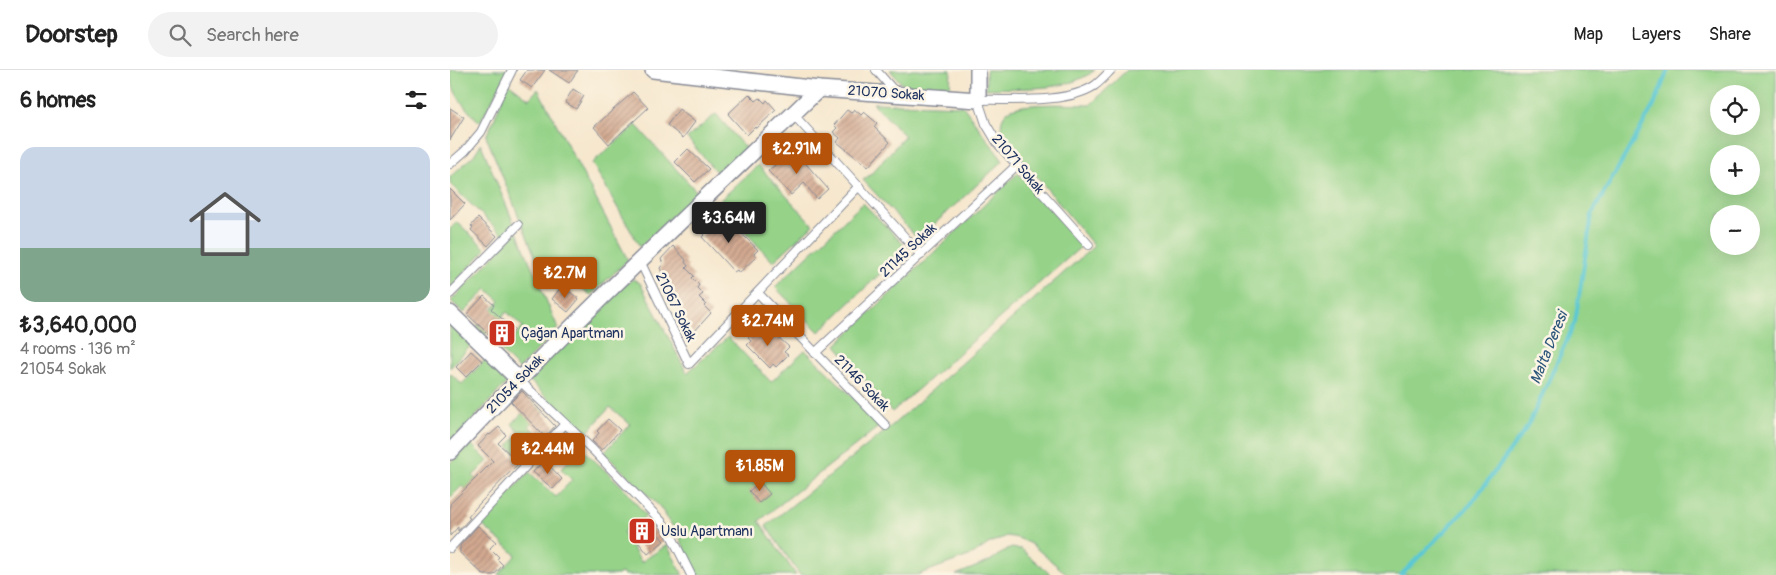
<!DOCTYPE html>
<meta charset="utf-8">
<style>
body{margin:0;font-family:Pangolin,sans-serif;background:#f2f2f2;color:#222;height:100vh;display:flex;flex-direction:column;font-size:19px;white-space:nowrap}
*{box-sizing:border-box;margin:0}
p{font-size:16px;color:#767676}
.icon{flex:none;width:28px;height:28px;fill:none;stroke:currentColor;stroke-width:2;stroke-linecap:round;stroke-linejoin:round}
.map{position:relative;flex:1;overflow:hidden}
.side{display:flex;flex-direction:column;background:#fff;width:450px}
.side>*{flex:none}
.controls{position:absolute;left:1260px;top:15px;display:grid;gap:10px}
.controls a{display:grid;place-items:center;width:50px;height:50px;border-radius:50%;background:#fff;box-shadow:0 5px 20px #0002;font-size:25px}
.price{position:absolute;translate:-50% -42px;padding:0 11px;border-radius:5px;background:#b45309;color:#fff;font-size:16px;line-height:32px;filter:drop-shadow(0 1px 2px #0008)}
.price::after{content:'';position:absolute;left:50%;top:30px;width:15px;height:11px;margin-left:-8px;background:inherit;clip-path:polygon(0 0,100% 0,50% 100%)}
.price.on{background:#222;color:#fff}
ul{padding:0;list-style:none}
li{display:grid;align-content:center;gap:10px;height:265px;padding:0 20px}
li+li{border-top:1px solid #e0e0e0}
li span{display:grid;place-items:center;height:155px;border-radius:15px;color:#555}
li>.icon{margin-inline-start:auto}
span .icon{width:90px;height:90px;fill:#fffc;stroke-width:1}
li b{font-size:21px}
h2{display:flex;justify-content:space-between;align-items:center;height:60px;padding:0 20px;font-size:21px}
header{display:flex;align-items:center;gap:30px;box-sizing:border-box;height:70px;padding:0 25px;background:#fff;border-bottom:1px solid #e0e0e0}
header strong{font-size:24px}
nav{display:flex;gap:28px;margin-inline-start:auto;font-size:18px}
.search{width:350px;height:45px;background:#f2f2f2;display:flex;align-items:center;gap:12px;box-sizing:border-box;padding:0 18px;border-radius:28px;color:#767676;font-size:19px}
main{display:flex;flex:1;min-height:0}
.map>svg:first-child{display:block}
.grass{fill:#96d389;stroke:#588174;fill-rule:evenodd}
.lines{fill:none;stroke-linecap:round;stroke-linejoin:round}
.stream{stroke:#5bc8d3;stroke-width:4}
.building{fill:url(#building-hatch)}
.service-casing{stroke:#888b96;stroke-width:10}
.minor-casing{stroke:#888b96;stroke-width:18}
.service{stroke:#fff;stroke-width:8}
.minor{stroke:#fff;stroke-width:15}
.labels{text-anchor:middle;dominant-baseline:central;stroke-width:5;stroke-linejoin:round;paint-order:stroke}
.street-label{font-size:14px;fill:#1b2f5e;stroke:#fcf5e5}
.poi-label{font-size:14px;fill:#1b2f5e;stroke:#fcf5e5;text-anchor:start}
.water-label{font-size:15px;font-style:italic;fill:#2b557b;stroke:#fcf5e5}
</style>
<header>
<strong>Doorstep</strong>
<div class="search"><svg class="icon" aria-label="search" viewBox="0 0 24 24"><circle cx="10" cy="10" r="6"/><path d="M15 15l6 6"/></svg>Search here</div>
<nav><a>Map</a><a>Layers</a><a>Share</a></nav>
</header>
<main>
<section class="side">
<h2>6 homes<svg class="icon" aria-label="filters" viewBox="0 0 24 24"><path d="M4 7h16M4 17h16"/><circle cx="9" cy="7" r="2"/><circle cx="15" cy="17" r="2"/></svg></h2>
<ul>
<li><span style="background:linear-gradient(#c9d6e8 65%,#7fa58c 0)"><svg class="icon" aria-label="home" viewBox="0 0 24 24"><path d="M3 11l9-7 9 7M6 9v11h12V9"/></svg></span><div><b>₺3,640,000</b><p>4 rooms · 136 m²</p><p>21054 Sokak</p></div></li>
</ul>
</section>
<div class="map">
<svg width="1326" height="505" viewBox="0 0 1326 505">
<defs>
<pattern id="building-hatch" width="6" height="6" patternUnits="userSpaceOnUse" patternTransform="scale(1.25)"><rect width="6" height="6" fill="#d3a990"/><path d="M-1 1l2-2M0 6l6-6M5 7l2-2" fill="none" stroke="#aa8a79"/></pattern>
</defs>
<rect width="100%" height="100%" fill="#fcf5e5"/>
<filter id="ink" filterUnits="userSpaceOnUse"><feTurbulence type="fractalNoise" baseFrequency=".02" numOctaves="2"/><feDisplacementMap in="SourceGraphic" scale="10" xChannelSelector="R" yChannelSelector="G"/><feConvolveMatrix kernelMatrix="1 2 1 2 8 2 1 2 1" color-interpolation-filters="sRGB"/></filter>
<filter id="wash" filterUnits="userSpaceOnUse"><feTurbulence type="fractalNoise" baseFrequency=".0096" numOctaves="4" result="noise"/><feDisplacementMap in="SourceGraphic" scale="20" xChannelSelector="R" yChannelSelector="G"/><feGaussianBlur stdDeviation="1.12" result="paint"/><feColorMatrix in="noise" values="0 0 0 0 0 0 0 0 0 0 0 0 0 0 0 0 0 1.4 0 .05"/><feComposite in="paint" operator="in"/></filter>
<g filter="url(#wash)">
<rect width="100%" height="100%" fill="#f6e7cd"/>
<g class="grass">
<path d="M0 0H59L30 52C15 39 0 21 0 0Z"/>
<path d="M440 0H501L500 18 453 15Z"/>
<path d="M536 0H645C616 23 572 17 536 19Z"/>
<path d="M677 0H1326V505H618L581 474 568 468 557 466 538 474 524 484 467 505H350L316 456 438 359 644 176 552 64C551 55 550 49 557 42 567 31 623 35 640 35ZM1269 24H1301V56H1269ZM1269 84H1301V116H1269ZM1269 144H1301V176H1269Z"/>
<path d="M58 13 79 29 88 19 178 190 141 225 111 205 98 218 36 66 44 50Z"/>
<path d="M423 33 513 36 553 91 468 169 413 110 420 105 455 66Z"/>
<path d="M266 44 296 79 268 104 237 68Z"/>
<path d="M186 55 247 122 190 177 142 93Z"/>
<path d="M31 74 64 154 53 165 0 114V107L24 85Z"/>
<path d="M308 95 363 155 323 192 268 132Z"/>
<path d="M568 103 633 175 442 342 386 275Z"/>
<path d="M413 133 457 178 369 262 325 217Z"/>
<path d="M7 152 36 179 0 218V159Z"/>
<path d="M67 162 108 258 69 299 51 281 73 257 57 242 35 265 26 257 50 231 37 219 14 243 1 231Z"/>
<path d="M183 209 190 213 237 303 278 267 321 312 355 280 431 355 309 451 346 505H247L229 466 210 437 154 383 180 354 160 337 135 365 77 308 172 217Z"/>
<path d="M0 250 24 272 0 298Z"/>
<path d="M39 286 62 307 0 374V303L12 314Z"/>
<path d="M83 332 93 342 79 356 92 368 72 389 58 376 70 363 62 354Z"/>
<path d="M20 373 38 391 23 406 40 423 30 433 12 416 0 428V393Z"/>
<path d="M131 378 173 417 196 446 173 462 191 492 217 475 233 505H175L171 503 168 505H48L66 485 31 454 79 402 106 427 122 410 111 399Z"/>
<path d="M559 478 571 479 601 505H506L540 491Z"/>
</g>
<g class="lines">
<path class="stream" d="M951 505 1021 434 1078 356 1125 252 1142 144 1205 33 1218 0"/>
</g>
<g id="blocks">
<g class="building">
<path d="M77 0H95L82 18 70 10Z"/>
<path d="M99 0H128L119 13Z"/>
<path d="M123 19 134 26 126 39 115 32Z"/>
<path d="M183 22 198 38 159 74 144 57Z"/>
<path d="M299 24 306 31 310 28 315 33 317 30 326 40 306 59 305 57 297 65 278 44Z"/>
<path d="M0 38 14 47 0 70Z"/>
<path d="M229 39 245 52 233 68 217 55Z"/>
<path d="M404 39 411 45 414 42 427 53 424 57 440 72 418 97 387 72 390 68 383 62 387 58 384 55 397 40 401 43Z"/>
<path d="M238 79 259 99 245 112 225 92Z"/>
<path d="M343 79 378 119 367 129 354 113 341 125 318 101Z"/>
<path d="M0 119 15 134 0 150Z"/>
<path d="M269 144 272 148 274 146 308 180 304 184 306 187 289 203 287 200 284 202 252 167 255 164 251 161Z"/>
<path d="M28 148 47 166 38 176 21 160 23 157 21 156Z"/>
<path d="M223 176 236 190 235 192 238 196 236 198 244 206 242 208 249 215 247 218 253 224 249 227 256 234 254 236 261 243 243 263 232 252 235 249 229 244 232 241 224 234 227 231 221 225 223 222 217 216 210 198 213 194 211 189Z"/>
<path d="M112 216 129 229 118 242 102 229Z"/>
<path d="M34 226 44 235 41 239 65 260 50 275 17 244Z"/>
<path d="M309 257 313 262 317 257 339 277 334 282 338 285 326 297 323 294 320 298 297 275 301 271 298 268Z"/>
<path d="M21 281 32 291 16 307 6 297Z"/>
<path d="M72 321 105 356 95 367 61 332Z"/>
<path d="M158 349 170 360 152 380 142 371 149 363 147 361Z"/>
<path d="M49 357 56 365 48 373 69 393 29 434 18 447 20 448 8 461V457L0 466V434L43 391 28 376 39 364 40 365Z"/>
<path d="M113 364 128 376 116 389 103 375Z"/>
<path d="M94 390 112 409 103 419 83 402Z"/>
<path d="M310 412 320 424 309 433 299 421Z"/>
<path d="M196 450 214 471 198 484 180 462Z"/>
<path d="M28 456 46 472 40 478 49 487 47 489 53 495 44 505H34L10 483V476Z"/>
</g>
</g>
</g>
<g filter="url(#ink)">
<use href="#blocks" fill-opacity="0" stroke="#888b96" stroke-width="1"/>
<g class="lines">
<defs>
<g id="service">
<path d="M426 0 446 23"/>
<path d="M343 44 471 185"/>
<path d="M0 94 15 81 31 62 62 0"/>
<path d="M639 175 548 74 536 54 528 30C561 29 616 34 644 16 650 12 656 5 661 0"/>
<path d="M190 191 239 294 409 116"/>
<path d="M308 223 436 356"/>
<path d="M0 224 68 155"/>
<path d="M365 283 567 95"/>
<path d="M68 309 143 380 212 452 220 463 241 505"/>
<path d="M0 478 115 354"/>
</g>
<g id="minor">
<path d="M203 0 369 19 528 30V0"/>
<path d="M0 243 68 309"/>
<path d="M0 382C118 256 244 139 369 19"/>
</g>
</defs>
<use href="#service" class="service-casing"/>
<use href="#minor" class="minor-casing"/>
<use href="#service" class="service"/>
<use href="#minor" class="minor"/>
</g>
</g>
<defs>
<symbol id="building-square" viewBox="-11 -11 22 22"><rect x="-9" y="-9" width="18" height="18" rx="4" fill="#c8321e" stroke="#fcf5e5"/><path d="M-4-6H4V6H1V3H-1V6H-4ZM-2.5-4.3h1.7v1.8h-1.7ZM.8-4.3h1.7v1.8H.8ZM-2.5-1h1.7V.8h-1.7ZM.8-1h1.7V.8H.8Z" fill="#fff"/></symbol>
</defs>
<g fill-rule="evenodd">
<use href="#building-square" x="36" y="247" width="32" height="32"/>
<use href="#building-square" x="176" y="445" width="32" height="32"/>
</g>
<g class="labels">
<g class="street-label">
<text transform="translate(436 23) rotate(4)">21070 Sokak</text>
<text transform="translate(568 94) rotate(50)">21071 Sokak</text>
<text transform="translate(458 180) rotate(-43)">21145 Sokak</text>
<text transform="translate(226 237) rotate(64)">21067 Sokak</text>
<text transform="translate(412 313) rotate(46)">21146 Sokak</text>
<text transform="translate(65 314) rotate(-46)">21054 Sokak</text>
</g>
<g class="poi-label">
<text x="71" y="263">Çağan Apartmanı</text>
<text x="211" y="461">Uslu Apartmanı</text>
</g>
<g class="water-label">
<text transform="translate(1099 278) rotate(-68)">Malta Deresi</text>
</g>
</g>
</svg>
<div class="controls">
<a><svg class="icon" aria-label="locate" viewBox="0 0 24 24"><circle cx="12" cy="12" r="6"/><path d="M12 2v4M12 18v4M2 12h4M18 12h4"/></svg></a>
<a>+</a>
<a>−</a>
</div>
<b class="price" style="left:347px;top:105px">₺2.91M</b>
<b class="price on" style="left:279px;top:174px">₺3.64M</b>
<b class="price" style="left:115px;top:229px">₺2.7M</b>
<b class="price" style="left:318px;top:277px">₺2.74M</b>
<b class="price" style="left:98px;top:405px">₺2.44M</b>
<b class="price" style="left:310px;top:422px">₺1.85M</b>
</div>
</main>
